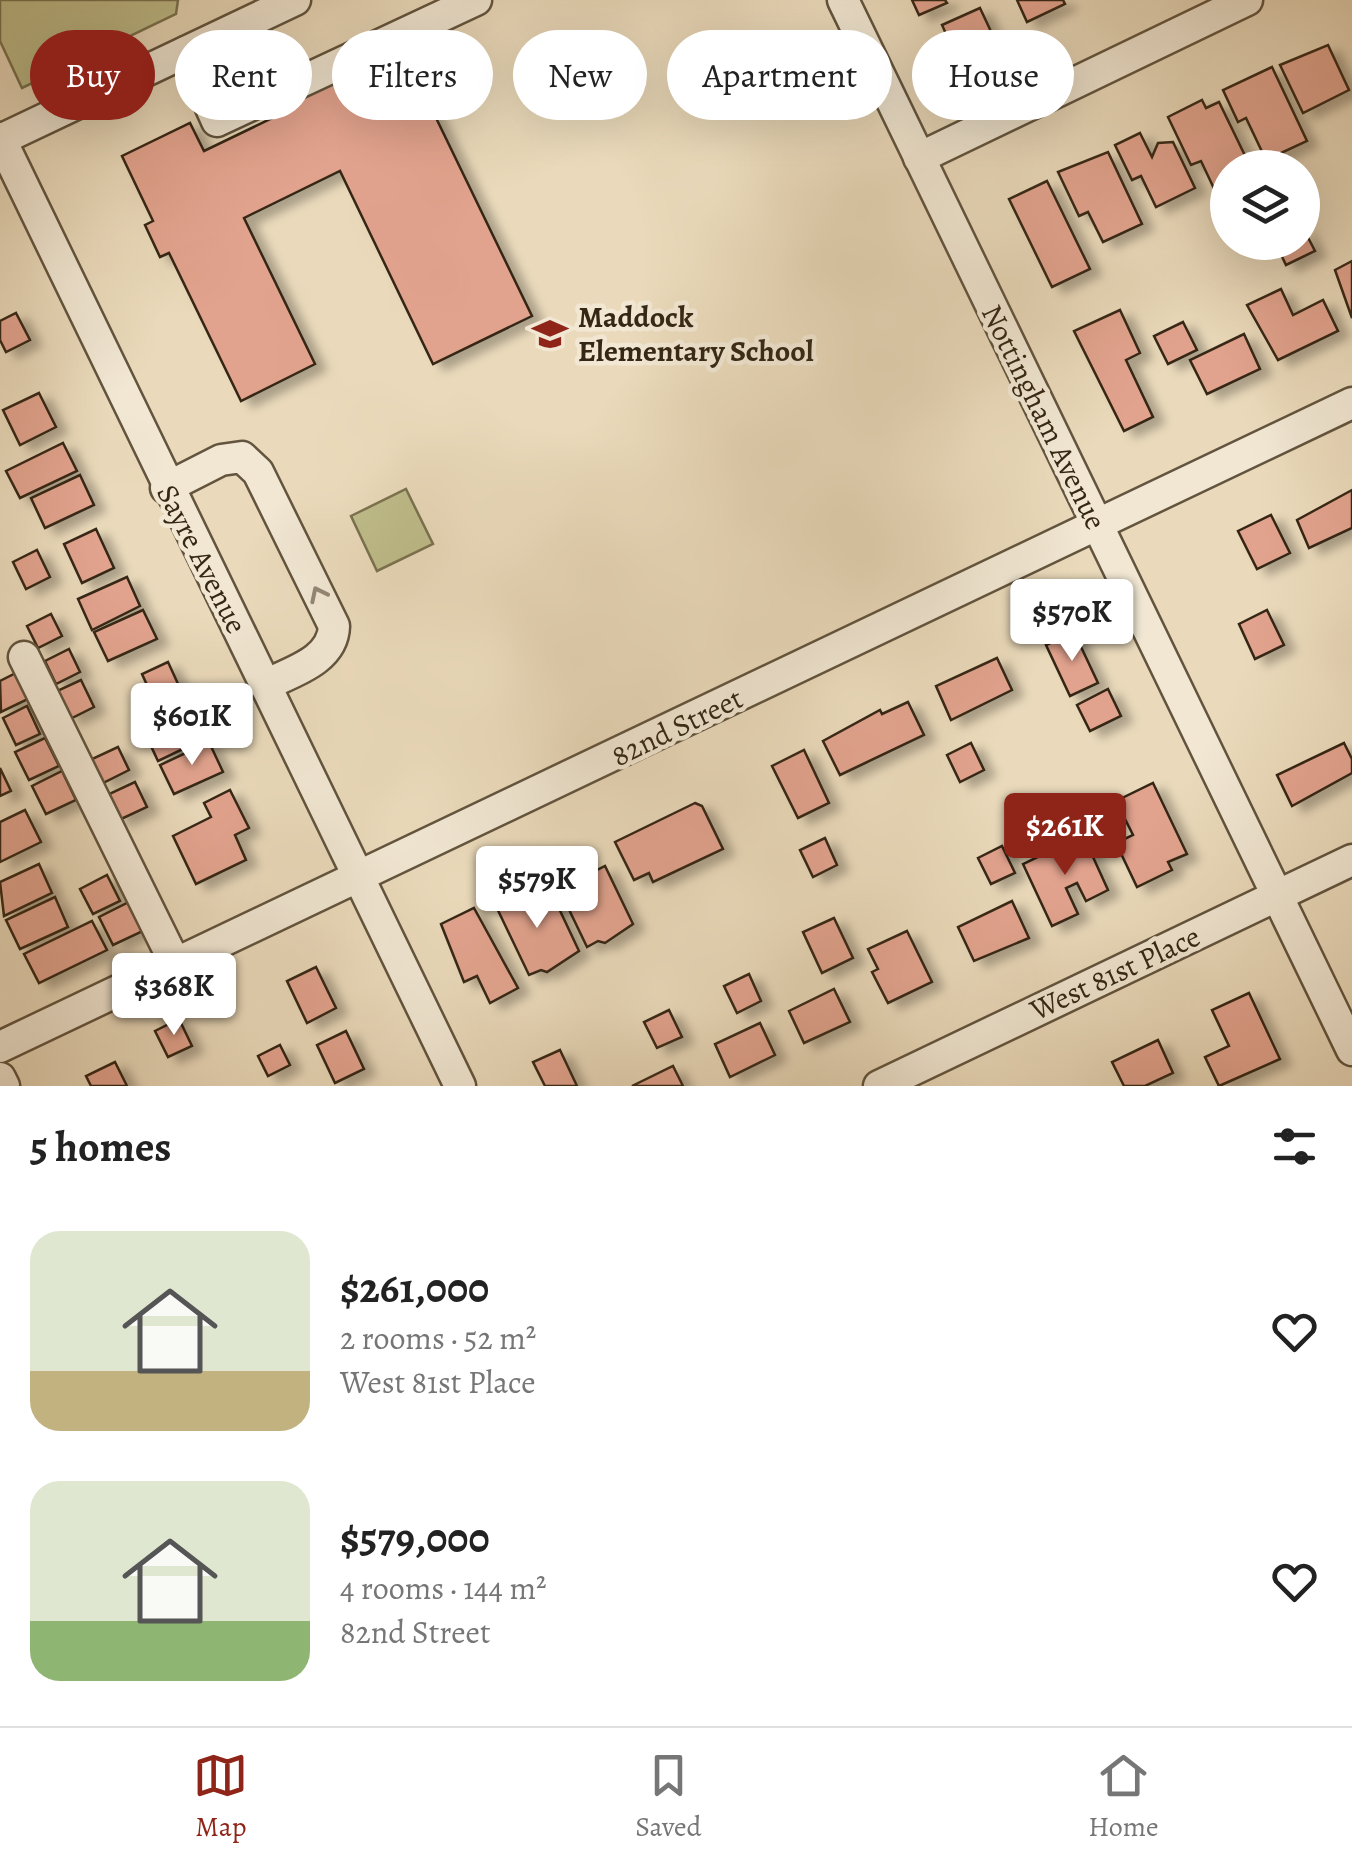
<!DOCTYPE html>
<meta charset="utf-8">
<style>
body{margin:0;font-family:Alegreya,serif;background:#f6f6f6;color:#222;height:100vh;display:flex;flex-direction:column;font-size:38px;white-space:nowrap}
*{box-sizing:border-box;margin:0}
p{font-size:32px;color:#767676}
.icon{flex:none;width:55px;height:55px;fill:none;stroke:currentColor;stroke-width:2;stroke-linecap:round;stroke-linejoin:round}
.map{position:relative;height:1086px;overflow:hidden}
.panel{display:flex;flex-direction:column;background:#fff;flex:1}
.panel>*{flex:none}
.guide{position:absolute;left:30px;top:30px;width:1292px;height:90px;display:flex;gap:20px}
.controls{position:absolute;left:1210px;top:150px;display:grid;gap:20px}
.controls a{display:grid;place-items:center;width:110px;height:110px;border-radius:50%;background:#fff;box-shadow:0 10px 40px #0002;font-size:50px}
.price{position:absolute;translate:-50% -85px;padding:0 22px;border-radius:10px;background:#fff;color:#222;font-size:32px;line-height:65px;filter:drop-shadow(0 2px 5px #0008)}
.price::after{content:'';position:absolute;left:50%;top:60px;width:30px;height:22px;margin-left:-15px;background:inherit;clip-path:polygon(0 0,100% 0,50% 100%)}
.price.active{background:#8f2418;color:#fff}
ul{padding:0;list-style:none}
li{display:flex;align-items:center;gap:30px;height:250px;padding:0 30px}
li span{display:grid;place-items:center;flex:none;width:280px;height:200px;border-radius:30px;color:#555}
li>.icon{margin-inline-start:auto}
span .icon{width:120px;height:120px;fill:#fffc;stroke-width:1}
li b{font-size:42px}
h2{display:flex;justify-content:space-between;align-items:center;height:120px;padding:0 30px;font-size:42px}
.chip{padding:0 35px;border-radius:45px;background:#fff;box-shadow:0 10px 40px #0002;font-size:35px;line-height:90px}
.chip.active{background:#8f2418;color:#fff}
.dock{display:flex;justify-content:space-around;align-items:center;height:140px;border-top:2px solid #e0e0e0;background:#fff;font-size:28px;color:#767676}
.dock a{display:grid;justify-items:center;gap:5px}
.dock .active{color:#8f2418}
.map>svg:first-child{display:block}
.green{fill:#bfbd8b;stroke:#7a7250;stroke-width:2.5}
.building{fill:#e2a38e;stroke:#352714;stroke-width:2.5;filter:url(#shadow)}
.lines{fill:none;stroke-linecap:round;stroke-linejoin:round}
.minor-casing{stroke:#62543e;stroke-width:35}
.minor{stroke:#f1e7d3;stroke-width:30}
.oneway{stroke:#938774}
.labels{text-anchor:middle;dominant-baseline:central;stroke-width:9;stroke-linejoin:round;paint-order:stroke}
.poi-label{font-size:30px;font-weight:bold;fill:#352714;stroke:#f1e7d3;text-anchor:start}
.street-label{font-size:30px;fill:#352714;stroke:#f1e7d3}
</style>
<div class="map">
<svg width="1352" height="1086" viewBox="0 0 1352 1086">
<defs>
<filter id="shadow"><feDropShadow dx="11" dy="6" stdDeviation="5" flood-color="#0004"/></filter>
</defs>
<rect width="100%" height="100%" fill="#eadabb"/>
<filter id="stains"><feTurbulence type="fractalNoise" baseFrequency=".002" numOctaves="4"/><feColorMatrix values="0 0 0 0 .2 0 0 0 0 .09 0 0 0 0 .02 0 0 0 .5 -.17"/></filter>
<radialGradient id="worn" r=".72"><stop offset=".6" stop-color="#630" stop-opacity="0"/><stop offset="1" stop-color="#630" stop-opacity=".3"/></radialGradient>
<g class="green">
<path d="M0 0H178L176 14 22 88 0 41Z"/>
<path d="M406 489 433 544 377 571 351 516Z"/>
</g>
<g class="building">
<path d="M912 0H945L947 3 919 15Z"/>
<path d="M1017 0H1063L1065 4 1027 22Z"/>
<path d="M980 8 994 38 956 56 942 25Z"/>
<path d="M436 19 463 74 424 93 532 316 433 364 340 171 244 218 315 364 241 401 169 253 160 257 145 225 153 221 122 156 190 123 204 151 289 110 281 94Z"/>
<path d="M1328 45 1349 90 1303 113 1280 65Z"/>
<path d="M1272 67 1307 141 1266 160 1246 118 1238 122 1223 90Z"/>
<path d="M1202 100 1206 108 1219 102 1251 168H1228V192L1218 197 1201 161 1191 165 1168 117Z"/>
<path d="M1140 133 1152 157 1158 143 1173 142 1195 188 1156 207 1141 176 1132 180 1115 145Z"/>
<path d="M1108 152 1142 224 1103 242 1088 212 1079 216 1058 172Z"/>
<path d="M1047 181 1090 269 1052 287 1009 199Z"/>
<path d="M1302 226 1315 251 1286 265 1275 242H1302Z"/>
<path d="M1352 261V318L1335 270Z"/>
<path d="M1281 289 1293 315 1323 300 1338 331 1278 360 1247 305Z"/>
<path d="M1120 310 1140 353 1126 360 1153 417 1124 431 1074 331Z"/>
<path d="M16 313 30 340 6 352 0 340V321Z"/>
<path d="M1183 322 1197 350 1168 364 1154 336Z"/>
<path d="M1244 334 1260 369 1207 394 1190 360Z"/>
<path d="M39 393 56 427 20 445 3 410Z"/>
<path d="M63 443 77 471 20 498 6 471Z"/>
<path d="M80 475 94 505 45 528 31 498Z"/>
<path d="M1352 490V528L1309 548 1297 520Z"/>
<path d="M1271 515 1290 553 1257 569 1238 531Z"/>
<path d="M96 529 114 568 82 583 64 544Z"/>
<path d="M37 550 50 577 26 589 13 562Z"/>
<path d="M127 577 140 606 92 630 78 599Z"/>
<path d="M143 610 157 639 108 661 94 632Z"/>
<path d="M1267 610 1284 645 1255 659 1239 624Z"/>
<path d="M51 614 62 636 38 648 27 626Z"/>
<path d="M1074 632 1098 683 1070 696 1046 645Z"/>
<path d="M69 649 80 672 56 684 45 661Z"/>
<path d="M997 658 1012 690 951 720 936 686Z"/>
<path d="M168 662 184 697 158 709 142 674Z"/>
<path d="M16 673 28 699 1 712 0 681Z"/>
<path d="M81 680 94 707 70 719 57 691Z"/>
<path d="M1108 689 1121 716 1090 731 1077 705Z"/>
<path d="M908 702 924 735 840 775 823 741 880 710 882 714Z"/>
<path d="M27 706 40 734 16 745 3 718Z"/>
<path d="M193 709 206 738 158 761 144 731Z"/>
<path d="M45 738 59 766 29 780 15 752Z"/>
<path d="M209 742 223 772 174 794 160 765Z"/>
<path d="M971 743 984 770 960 782 947 755Z"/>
<path d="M1344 743 1352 759V773L1292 806 1277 775Z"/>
<path d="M118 747 129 770 103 783 92 759Z"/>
<path d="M804 750 829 803 798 818 772 766Z"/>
<path d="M0 768 11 791 0 796Z"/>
<path d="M62 771 76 800 46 814 32 786Z"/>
<path d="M135 782 147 807 119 820 107 795Z"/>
<path d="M1153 783 1187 854 1168 862 1172 870 1137 887 1116 843 1133 835 1116 801Z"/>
<path d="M230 790 249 828 235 835 246 860 196 884 173 836 211 817 204 803Z"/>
<path d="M695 803 702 806 723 849 653 882 649 873 634 880 615 842Z"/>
<path d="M25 810 41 842 0 862V822Z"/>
<path d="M1083 835 1108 890 1086 901 1077 883 1066 888 1078 914 1052 926 1023 864Z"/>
<path d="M825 838 837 865 813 877 800 850Z"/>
<path d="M1002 846 1015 873 991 884 978 858Z"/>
<path d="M577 858 585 876 605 866 633 924 605 943 598 941 587 947 550 870Z"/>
<path d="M39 864 52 893 4 916 0 882Z"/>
<path d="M107 875 120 901 93 914 80 889Z"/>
<path d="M521 886 532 908 548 895 554 898 579 951 547 972 541 970 529 975 494 902Z"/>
<path d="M55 897 68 927 20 949 6 920Z"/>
<path d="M1012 901 1029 938 974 961 958 927Z"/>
<path d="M129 902 143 931 113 945 99 917Z"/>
<path d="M474 908 518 988 490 1003 477 976 464 982 441 924Z"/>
<path d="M834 918 853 958 822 973 803 932Z"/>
<path d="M92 921 107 950 39 983 24 954Z"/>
<path d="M907 931 932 982 888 1003 872 972 878 969 868 949Z"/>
<path d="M316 967 336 1008 307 1023 287 981Z"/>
<path d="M749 974 761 1001 737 1013 724 986Z"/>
<path d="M834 989 850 1022 804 1043 789 1011Z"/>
<path d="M1249 993 1280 1059 1219 1086 1205 1057 1229 1046 1212 1010Z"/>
<path d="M669 1010 682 1037 657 1048 644 1022Z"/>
<path d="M179 1019 192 1046 168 1057 155 1031Z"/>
<path d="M760 1023 775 1055 730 1077 715 1044Z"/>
<path d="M346 1031 364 1069 335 1083 317 1045Z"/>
<path d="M1158 1040 1173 1073 1145 1086H1124L1112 1062Z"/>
<path d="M280 1045 290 1065 268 1076 258 1056Z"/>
<path d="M560 1050 577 1086H545L533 1062Z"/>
<path d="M115 1062 127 1086H91L86 1076Z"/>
<path d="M673 1066 683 1086H632Z"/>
</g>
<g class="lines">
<defs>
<g id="minor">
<path d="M843 0 1352 1050"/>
<path d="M186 52 217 121 476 0"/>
<path d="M0 138 460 1086"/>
<path d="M0 140 295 0"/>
<path d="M919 158 1247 0"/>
<path d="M166 488 221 460 242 457 258 472 334 626C333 661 291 672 265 685"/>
<path d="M24 657 176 965"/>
<path d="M0 1047 1352 403"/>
<path d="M0 1078 4 1086"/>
<path d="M879 1086 1352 860"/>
</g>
</defs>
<use href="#minor" class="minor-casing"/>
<use href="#minor" class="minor"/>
</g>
<defs><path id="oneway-chevron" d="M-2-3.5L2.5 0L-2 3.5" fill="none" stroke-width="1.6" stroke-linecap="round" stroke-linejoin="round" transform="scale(2.5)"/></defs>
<use class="oneway" href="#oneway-chevron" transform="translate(318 594) rotate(-116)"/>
<defs>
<symbol id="school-bare" viewBox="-9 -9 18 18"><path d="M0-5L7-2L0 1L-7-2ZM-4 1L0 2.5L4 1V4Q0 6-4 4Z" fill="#8f2418" stroke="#f1e7d3" stroke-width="2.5" paint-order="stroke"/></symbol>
</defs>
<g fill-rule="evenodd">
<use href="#school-bare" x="525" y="309" width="50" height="50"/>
</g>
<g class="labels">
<g class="poi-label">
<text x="578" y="317">Maddock<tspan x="578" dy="34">Elementary School</tspan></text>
</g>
<g class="street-label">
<text transform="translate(1044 417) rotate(64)">Nottingham Avenue</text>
<text transform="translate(202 559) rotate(63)">Sayre Avenue</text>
<text transform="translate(677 727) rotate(-26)">82nd Street</text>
<text transform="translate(1115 973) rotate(-25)">West 81st Place</text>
</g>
</g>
<rect width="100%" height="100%" filter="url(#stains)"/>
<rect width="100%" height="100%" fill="url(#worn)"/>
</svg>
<div class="controls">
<a><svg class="icon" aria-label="layers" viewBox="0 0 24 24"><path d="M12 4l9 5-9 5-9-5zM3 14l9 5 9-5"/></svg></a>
</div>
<b class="price" style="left:1072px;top:664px">$570K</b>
<b class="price" style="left:192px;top:768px">$601K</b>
<b class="price active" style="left:1065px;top:878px">$261K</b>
<b class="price" style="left:537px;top:931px">$579K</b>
<b class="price" style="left:174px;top:1038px">$368K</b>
<div class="guide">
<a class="chip active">Buy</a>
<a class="chip">Rent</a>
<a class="chip">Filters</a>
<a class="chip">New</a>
<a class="chip">Apartment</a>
<a class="chip">House</a>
</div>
</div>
<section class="panel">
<h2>5 homes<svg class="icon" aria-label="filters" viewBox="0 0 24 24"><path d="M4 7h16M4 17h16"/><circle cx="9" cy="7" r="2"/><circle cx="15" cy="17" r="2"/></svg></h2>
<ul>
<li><span style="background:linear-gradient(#dfe7d0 70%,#c2b280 0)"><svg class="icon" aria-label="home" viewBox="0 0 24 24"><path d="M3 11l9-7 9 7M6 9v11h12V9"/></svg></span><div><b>$261,000</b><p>2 rooms · 52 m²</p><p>West 81st Place</p></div><svg class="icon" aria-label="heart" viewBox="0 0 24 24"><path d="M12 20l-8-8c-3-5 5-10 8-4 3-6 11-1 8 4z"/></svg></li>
<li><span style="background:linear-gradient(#dfe7d0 70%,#8fb573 0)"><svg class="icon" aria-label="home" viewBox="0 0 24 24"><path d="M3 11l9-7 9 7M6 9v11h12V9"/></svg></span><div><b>$579,000</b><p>4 rooms · 144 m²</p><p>82nd Street</p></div><svg class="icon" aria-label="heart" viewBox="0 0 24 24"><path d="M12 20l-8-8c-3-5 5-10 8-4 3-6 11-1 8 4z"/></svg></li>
</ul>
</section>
<nav class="dock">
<a class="active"><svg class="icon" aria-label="map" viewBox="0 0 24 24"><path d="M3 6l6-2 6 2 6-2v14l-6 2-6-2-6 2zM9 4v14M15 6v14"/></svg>Map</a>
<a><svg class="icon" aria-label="saved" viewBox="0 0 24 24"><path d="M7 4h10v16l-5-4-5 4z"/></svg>Saved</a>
<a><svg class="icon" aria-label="home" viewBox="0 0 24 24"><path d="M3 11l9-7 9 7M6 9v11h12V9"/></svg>Home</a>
</nav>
